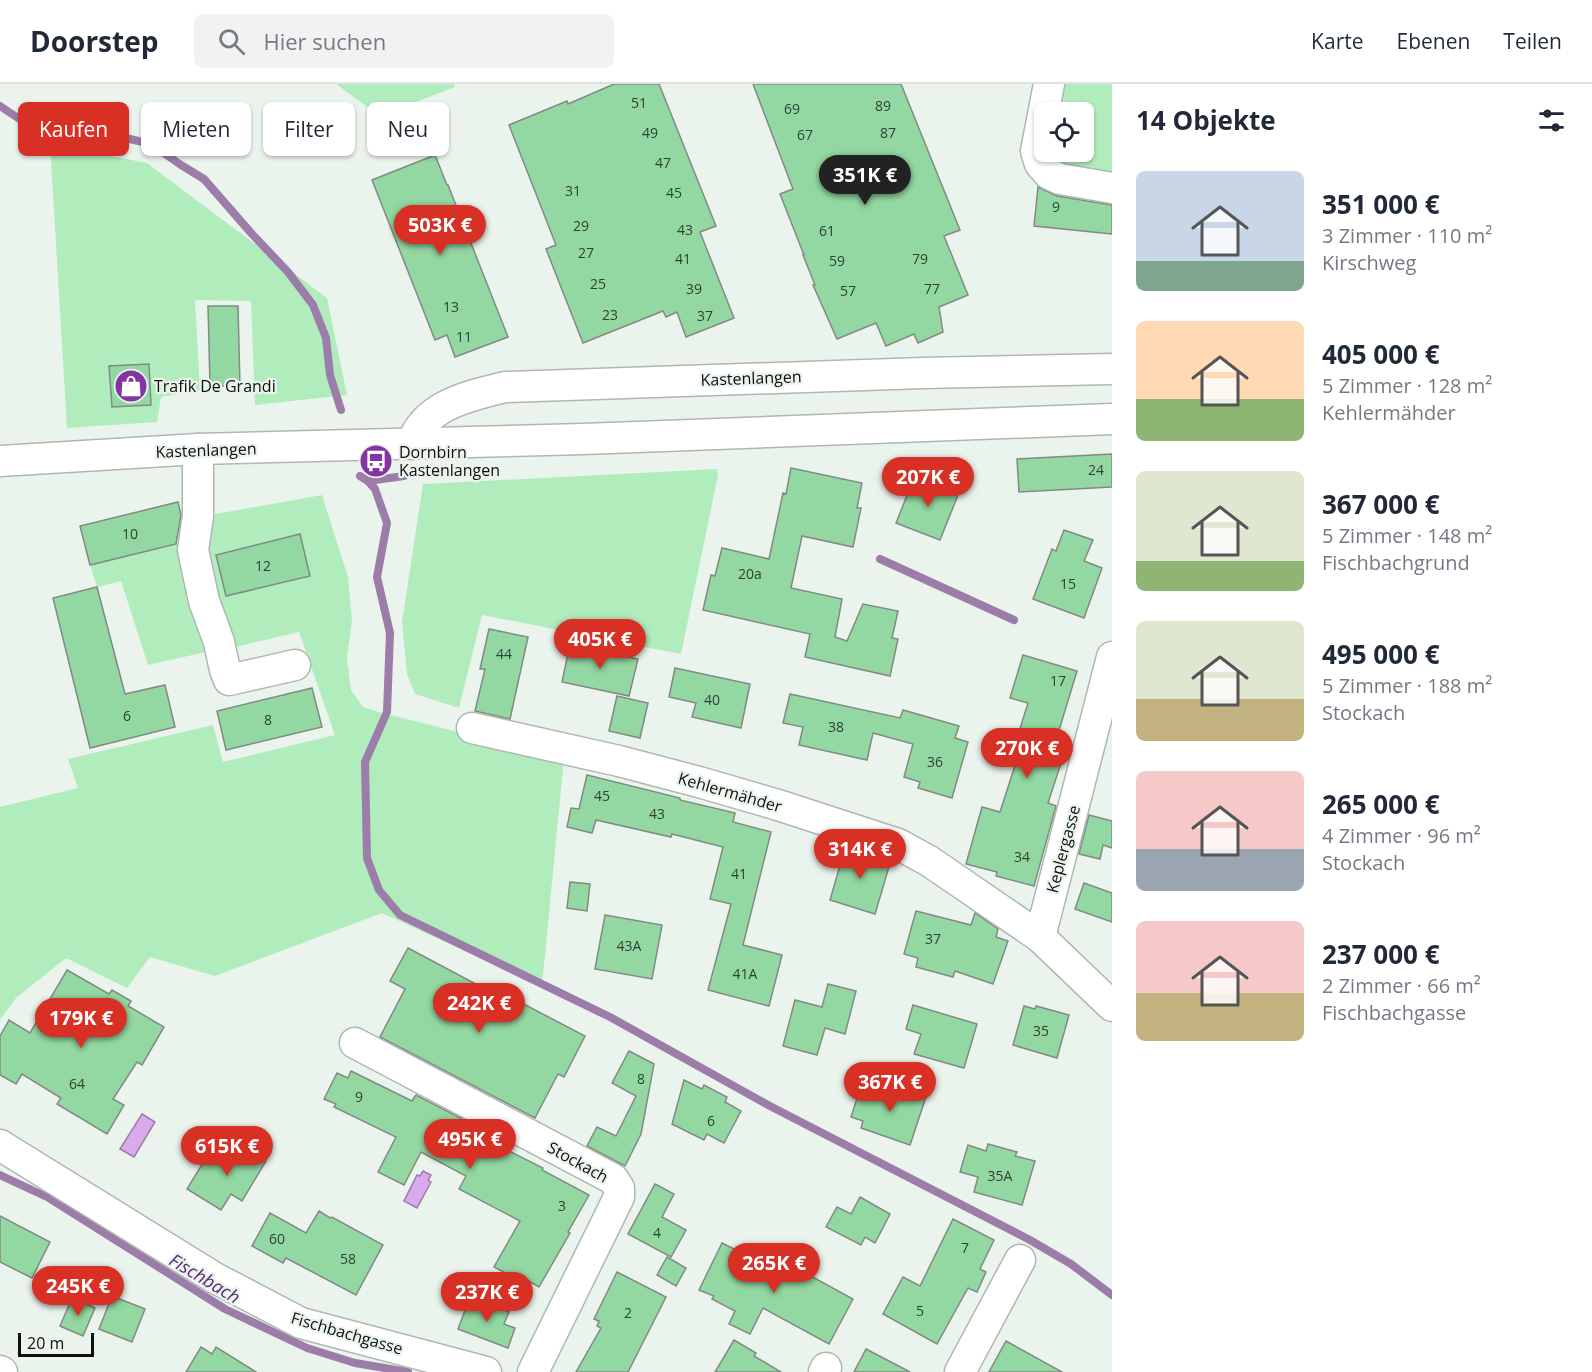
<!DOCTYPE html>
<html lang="de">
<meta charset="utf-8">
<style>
body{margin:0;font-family:"Open Sans",sans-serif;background:#f2f2f3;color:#1f2937;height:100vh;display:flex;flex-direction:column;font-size:22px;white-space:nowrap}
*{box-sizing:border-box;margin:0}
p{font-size:20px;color:#747a83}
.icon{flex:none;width:33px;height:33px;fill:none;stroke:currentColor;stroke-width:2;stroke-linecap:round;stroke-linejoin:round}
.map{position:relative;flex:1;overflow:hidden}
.sheet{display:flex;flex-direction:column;background:#fff;width:480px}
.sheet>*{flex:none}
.banner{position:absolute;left:18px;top:18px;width:570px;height:54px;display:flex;gap:12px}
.buttons{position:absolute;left:1034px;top:18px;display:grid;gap:12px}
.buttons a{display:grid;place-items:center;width:60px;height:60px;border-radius:9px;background:#fff;box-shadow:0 2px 4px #0004;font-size:30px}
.scale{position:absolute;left:18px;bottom:15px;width:76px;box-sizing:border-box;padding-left:6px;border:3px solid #0d100d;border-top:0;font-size:16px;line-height:21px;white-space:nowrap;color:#0d100d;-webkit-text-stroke:4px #ebf4ec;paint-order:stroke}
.price{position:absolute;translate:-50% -51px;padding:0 14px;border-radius:21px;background:#d93025;color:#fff;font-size:20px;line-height:39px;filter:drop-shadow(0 2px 3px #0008)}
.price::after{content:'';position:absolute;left:50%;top:36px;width:18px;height:14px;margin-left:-9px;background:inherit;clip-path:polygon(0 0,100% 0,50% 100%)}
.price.on{background:#222;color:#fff}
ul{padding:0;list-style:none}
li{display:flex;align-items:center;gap:18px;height:150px;padding:0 24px}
li span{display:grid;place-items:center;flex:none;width:168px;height:120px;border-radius:9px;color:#555}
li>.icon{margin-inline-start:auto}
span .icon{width:72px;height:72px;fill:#fffc;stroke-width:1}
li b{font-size:26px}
h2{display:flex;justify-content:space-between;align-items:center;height:72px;padding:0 24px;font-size:26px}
.chip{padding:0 21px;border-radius:9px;background:#fff;box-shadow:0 2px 4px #0004;font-size:21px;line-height:54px}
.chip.on{background:#d93025;color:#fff}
header{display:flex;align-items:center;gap:36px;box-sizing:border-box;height:84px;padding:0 30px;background:#fff;border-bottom:2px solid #e0e1e3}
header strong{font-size:28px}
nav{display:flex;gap:33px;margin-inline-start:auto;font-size:21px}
.search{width:420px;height:54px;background:#f2f2f3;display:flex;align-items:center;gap:15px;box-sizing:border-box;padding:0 21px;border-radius:9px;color:#747a83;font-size:22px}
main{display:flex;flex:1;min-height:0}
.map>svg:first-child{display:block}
.green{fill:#b1ecbd}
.water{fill:#d9aaec;stroke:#9c7ca9;stroke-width:1.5}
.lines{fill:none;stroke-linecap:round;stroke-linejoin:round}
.stream{stroke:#9c7ca9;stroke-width:8}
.building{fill:#93d8a2;stroke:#818a83;stroke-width:1.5}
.minor-casing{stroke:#afb8b0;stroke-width:33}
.minor{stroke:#fff;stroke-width:30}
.labels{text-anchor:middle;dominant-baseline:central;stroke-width:4.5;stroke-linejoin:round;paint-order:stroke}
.number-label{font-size:14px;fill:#2e4232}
.street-label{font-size:16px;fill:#0d100d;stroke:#ebf4ec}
.poi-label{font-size:16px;fill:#0d100d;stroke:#ebf4ec;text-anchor:start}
.water-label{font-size:18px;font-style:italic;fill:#5f2774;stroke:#ebf4ec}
</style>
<header>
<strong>Doorstep</strong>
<div class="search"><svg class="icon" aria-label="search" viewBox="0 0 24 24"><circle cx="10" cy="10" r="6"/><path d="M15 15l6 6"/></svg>Hier suchen</div>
<nav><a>Karte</a><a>Ebenen</a><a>Teilen</a></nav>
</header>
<main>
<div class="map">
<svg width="1112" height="1288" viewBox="0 0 1112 1288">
<rect width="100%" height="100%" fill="#ebf4ec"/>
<g class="green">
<path d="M336 0H454L455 3 408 21 377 30Z"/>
<path d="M1057 0H1112V95L1057 86 1046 68H1083V28H1051Z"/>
<path d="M50 60 147 79 327 214 347 311 255 321 251 217 195 216 200 306 161 313 157 338 67 344Z"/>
<path d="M717 385 718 391 681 570 482 531 459 624 415 610 407 590 402 538 423 400Z"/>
<path d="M322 411 348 493 352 537 347 574 351 606 363 623 378 628 564 674 542 902 382 829 215 892 150 873 127 904 66 874 16 914 0 936V723L78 704 68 675 213 641 223 678 335 651 299 548 231 564 205 459 210 431Z"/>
<path d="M179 459 206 568 148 581 121 497 97 503 90 481Z"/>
</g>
<g class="water">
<path d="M142 1030 155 1038 134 1073 120 1065Z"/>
<path d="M423 1087 431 1091 428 1096 431 1098 417 1124 404 1117 417 1091 420 1092Z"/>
</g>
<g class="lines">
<g class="stream">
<path d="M0 22 30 42 73 50 113 51 151 60 181 81 204 95 252 150 288 188 313 221 326 254 330 291 341 326"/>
<path d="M360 392 368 397 375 405 387 439 377 493 390 549 387 628 365 678 367 774 379 806 400 831 610 933 768 1021 1030 1156 1071 1180 1112 1211"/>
<path d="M368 397 404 392"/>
<path d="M880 475 1014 536"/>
<path d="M0 1091 49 1114 225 1225 307 1264 355 1279 408 1288"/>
</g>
</g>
<g class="building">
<path d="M614 0H659L716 142 700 148 734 234 686 253 677 228 666 233 663 227 583 259 546 165 556 161 509 41 567 17 568 20Z"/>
<path d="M753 0H901L960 146 944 152 968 211 939 223 943 248 918 259 914 250 886 262 876 239 837 255 813 201H815L803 171H804L780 110 793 105Z"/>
<path d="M435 71 447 101H448L508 253 455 273 447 251 435 256 372 96Z"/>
<path d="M1038 103 1057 112 1112 121V150L1034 142Z"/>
<path d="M208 222H238L240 302H210Z"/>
<path d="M149 280 151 321 112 323 109 282Z"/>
<path d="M1112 370V403L1019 408 1017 375Z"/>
<path d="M791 384 862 399 857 424H861L853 463 802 452 791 504 842 515 835 553 847 557 863 520 898 527 892 554 898 555 890 592 805 573 810 550 703 526 711 491 715 492 722 464 769 475 783 409 786 410Z"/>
<path d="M914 394 934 402 936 396 960 406 940 456 896 439Z"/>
<path d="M178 418 181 431 176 460 90 481 80 442Z"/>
<path d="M1064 446 1093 456 1084 477 1102 484 1084 534 1033 515 1052 465 1056 467Z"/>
<path d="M300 450 310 492 226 512 216 471Z"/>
<path d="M97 503 125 610 165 601 175 643 90 664 53 514Z"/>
<path d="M489 545 528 553 510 635 475 627 485 585H480Z"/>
<path d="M570 560 638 575 629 612 562 598Z"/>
<path d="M1023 571 1077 587 1051 673 1062 676 1048 719 1056 722 1034 802 996 792 997 788 966 780 982 723 1000 728 1020 666 1014 664 1028 619 1010 614Z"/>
<path d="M675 584 750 600 741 644 692 633 696 619 669 613Z"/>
<path d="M312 604 322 643 226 666 217 627Z"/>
<path d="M790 610 900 634 903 626 959 642 955 654 968 658 952 714 918 704 920 698 904 693 913 660 873 649 867 676 799 661 803 643 783 639Z"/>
<path d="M617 612 648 619 640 654 609 647Z"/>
<path d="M587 691 680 714V716L735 729 733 738 771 748 743 861 782 871 769 922 708 906 731 820 710 815 723 763 672 750 671 753 596 736 592 749 567 743 571 724 579 725Z"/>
<path d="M1089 731 1112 737V764L1103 761 1100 775 1079 770Z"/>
<path d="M846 761 891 776 875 830 830 816Z"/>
<path d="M570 798 590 800 587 827 567 824Z"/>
<path d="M1084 799 1112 809V838L1075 825Z"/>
<path d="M916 827 971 841 975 829 998 845 996 853 1008 857 993 900 955 887 953 893 916 883 918 874 904 870Z"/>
<path d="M605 831 662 841 652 895 595 885Z"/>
<path d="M408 864 485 905 487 901 585 952 564 993 558 990 535 1034 380 953 405 905 390 897Z"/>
<path d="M67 886 109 910 112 906 131 917 128 922 164 943 142 981 137 978 113 1015 124 1021 107 1050 57 1020 61 1014 22 990 16 1000 0 991V952L9 936 30 949Z"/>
<path d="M828 900 856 907 845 950 825 944 817 971 783 962 795 916 822 923Z"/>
<path d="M913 921 977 940 964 984 914 970 921 950 906 945Z"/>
<path d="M1024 922 1035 925 1036 922 1069 931 1057 974 1013 961Z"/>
<path d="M629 967 654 980 641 1050 625 1082 587 1062 597 1043 616 1052 636 1012 612 999Z"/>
<path d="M351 987 412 1017 416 1011 472 1040 469 1047 543 1084 542 1086 589 1111 568 1148 570 1149 539 1203 522 1193 521 1197 494 1183 520 1137 459 1105 466 1092 421 1068 404 1101 378 1088 396 1053 334 1023 336 1020 324 1015 337 989 348 994Z"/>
<path d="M684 996 702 1005 704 1001 727 1013 725 1018 741 1027 724 1059 707 1050 704 1056 672 1040Z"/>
<path d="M893 1002 926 1013 910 1061 861 1044 863 1037 851 1033 860 1005 887 1014Z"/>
<path d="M240 1060 266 1077 242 1117 231 1110 221 1126 187 1105 209 1069 227 1080Z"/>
<path d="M988 1060 1017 1068 1015 1072 1035 1077 1022 1121 974 1108 978 1093 960 1088 968 1061 986 1067Z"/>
<path d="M655 1100 674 1110 662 1133 686 1146 671 1173 628 1150Z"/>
<path d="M860 1113 890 1130 875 1159 865 1153 861 1161 826 1143 837 1123 851 1130Z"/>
<path d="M319 1127 330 1134 332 1133 383 1161 356 1211 286 1174 283 1179 252 1162 270 1129 306 1149Z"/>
<path d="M0 1132 50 1158 32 1194 0 1178Z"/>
<path d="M953 1135 994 1156 980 1185 986 1188 977 1208 968 1204 937 1260 883 1230 903 1193 920 1202Z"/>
<path d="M722 1159 742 1169 744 1165 783 1185 787 1179 853 1215 829 1260 763 1224 750 1250 729 1240 735 1227 712 1215 714 1212 699 1206Z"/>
<path d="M667 1173 686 1184 676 1202 657 1191Z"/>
<path d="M617 1188 666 1213 628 1288H576L601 1244 597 1242 599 1237 594 1235Z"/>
<path d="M112 1212 145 1225 132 1258 99 1245Z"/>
<path d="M470 1213 509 1228 504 1240 515 1244 508 1264 458 1245Z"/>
<path d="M72 1214 95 1224 83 1252 60 1242Z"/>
<path d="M734 1256 756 1269 754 1272 781 1288H715Z"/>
<path d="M1006 1257 1062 1288H989Z"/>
<path d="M201 1263 212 1270 216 1263 256 1288H186Z"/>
<path d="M866 1265 910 1288H854Z"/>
</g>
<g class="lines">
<defs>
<g id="minor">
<path d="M1049 0 1036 67 1040 80 1049 90 1060 95 1112 104"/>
<path d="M412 360C424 321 469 312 505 303L923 289 1112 285"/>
<path d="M198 365V432L193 466 204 517 219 558 225 586 229 596 295 581"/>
<path d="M0 377 198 365 583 355 1112 335"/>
<path d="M472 644 619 677 699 698 778 721 898 760 929 777 1040 853 1112 922"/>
<path d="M1040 853 1112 573"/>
<path d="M355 959 613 1095 619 1104V1113L533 1288"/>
<path d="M0 1061 215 1194 301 1239 486 1288"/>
<path d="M0 1287 2 1288"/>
<path d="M824 1288 826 1284"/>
<path d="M960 1288 1020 1176"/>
</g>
</defs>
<use href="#minor" class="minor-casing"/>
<use href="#minor" class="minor"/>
</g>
<defs>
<symbol id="shop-disc" viewBox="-11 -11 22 22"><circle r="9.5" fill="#8534a3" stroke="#ebf4ec"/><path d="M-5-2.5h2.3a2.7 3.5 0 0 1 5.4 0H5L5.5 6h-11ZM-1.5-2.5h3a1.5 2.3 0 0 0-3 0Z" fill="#fff"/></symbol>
<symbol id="bus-disc" viewBox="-11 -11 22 22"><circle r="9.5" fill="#8534a3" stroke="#ebf4ec"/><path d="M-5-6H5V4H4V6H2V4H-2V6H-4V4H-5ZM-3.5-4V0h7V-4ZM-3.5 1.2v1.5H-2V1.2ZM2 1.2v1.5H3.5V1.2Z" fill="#fff"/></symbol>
</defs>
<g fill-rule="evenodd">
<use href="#shop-disc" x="112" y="283" width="38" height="38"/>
<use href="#bus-disc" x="357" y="358" width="38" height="38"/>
</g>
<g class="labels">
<g class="number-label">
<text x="639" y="18">51</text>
<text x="883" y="21">89</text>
<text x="792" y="24">69</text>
<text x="650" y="48">49</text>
<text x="888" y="48">87</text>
<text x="805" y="50">67</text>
<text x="663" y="78">47</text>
<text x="573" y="106">31</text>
<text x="674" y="108">45</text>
<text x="1056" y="122">9</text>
<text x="581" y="141">29</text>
<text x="685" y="145">43</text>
<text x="827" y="146">61</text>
<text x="586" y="168">27</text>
<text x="683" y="174">41</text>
<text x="920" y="174">79</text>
<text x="837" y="176">59</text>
<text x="598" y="199">25</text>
<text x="694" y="204">39</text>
<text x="932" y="204">77</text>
<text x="848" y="206">57</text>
<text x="451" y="222">13</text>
<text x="610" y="230">23</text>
<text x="705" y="231">37</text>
<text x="464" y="252">11</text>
<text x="1096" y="385">24</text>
<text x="130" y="449">10</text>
<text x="263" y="481">12</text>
<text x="750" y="489">20a</text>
<text x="1068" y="499">15</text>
<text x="504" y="569">44</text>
<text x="1058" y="596">17</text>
<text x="712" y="615">40</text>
<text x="127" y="631">6</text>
<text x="268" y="635">8</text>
<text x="836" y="642">38</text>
<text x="935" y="677">36</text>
<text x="602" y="711">45</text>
<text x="657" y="729">43</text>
<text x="1022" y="772">34</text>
<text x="739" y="789">41</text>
<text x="933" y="854">37</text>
<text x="629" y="861">43A</text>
<text x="745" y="889">41A</text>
<text x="1041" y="946">35</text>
<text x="641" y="994">8</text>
<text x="77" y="999">64</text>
<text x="359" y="1012">9</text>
<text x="711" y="1036">6</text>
<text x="1000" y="1091">35A</text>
<text x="562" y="1121">3</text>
<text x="657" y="1148">4</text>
<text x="277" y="1154">60</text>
<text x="965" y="1163">7</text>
<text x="348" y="1174">58</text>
<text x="920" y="1226">5</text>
<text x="628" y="1228">2</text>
</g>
<g class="street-label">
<text transform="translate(751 294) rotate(-2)">Kastenlangen</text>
<text transform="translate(206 366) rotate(-2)">Kastenlangen</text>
<text transform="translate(730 708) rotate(16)">Kehlermähder</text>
<text transform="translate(1063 765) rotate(-75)">Keplergasse</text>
<text transform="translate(578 1078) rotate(29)">Stockach</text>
<text transform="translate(347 1249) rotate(16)">Fischbachgasse</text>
</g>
<g class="poi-label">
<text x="154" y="302">Trafik De Grandi</text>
<text x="399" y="368">Dornbirn<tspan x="399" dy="18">Kastenlangen</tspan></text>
</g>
<g class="water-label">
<text transform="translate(205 1194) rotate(31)">Fischbach</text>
</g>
</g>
</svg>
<div class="buttons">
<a><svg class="icon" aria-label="locate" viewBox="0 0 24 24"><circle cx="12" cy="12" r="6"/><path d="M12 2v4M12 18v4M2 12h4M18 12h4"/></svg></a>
</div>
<div class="scale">20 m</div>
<b class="price on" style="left:865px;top:122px">351K €</b>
<b class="price" style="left:440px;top:172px">503K €</b>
<b class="price" style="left:928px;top:424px">207K €</b>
<b class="price" style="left:600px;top:586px">405K €</b>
<b class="price" style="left:1027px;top:695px">270K €</b>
<b class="price" style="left:860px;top:796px">314K €</b>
<b class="price" style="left:479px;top:950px">242K €</b>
<b class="price" style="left:81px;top:965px">179K €</b>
<b class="price" style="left:890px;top:1029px">367K €</b>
<b class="price" style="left:470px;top:1086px">495K €</b>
<b class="price" style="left:227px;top:1093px">615K €</b>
<b class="price" style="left:774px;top:1210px">265K €</b>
<b class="price" style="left:78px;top:1233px">245K €</b>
<b class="price" style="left:487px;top:1239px">237K €</b>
<div class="banner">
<a class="chip on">Kaufen</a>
<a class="chip">Mieten</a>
<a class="chip">Filter</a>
<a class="chip">Neu</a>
</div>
</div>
<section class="sheet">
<h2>14 Objekte<svg class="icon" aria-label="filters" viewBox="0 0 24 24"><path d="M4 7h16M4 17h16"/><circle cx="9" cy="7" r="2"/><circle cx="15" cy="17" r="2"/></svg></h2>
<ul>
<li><span style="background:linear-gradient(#c9d6e8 75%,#7fa58c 0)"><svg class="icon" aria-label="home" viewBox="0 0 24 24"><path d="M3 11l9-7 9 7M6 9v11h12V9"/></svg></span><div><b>351 000 €</b><p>3 Zimmer · 110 m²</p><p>Kirschweg</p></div></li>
<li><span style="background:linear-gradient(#ffd9b3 65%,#8fb573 0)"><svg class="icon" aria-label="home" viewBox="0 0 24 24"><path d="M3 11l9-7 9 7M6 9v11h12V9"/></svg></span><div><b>405 000 €</b><p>5 Zimmer · 128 m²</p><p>Kehlermähder</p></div></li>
<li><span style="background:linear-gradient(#dfe7d0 75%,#8fb573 0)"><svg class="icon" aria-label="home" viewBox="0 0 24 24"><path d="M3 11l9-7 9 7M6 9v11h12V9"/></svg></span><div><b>367 000 €</b><p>5 Zimmer · 148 m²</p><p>Fischbachgrund</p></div></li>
<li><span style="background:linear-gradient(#dfe7d0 65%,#c2b280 0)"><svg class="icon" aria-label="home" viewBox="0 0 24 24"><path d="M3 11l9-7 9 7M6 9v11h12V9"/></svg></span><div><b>495 000 €</b><p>5 Zimmer · 188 m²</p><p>Stockach</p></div></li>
<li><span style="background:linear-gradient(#f6c9c9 65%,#9aa5b1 0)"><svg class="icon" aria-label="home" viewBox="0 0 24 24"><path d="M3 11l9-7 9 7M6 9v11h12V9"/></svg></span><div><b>265 000 €</b><p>4 Zimmer · 96 m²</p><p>Stockach</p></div></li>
<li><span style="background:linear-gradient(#f6c9c9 60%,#c2b280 0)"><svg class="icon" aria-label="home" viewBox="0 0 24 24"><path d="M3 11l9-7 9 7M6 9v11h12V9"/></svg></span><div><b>237 000 €</b><p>2 Zimmer · 66 m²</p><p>Fischbachgasse</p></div></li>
</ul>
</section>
</main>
